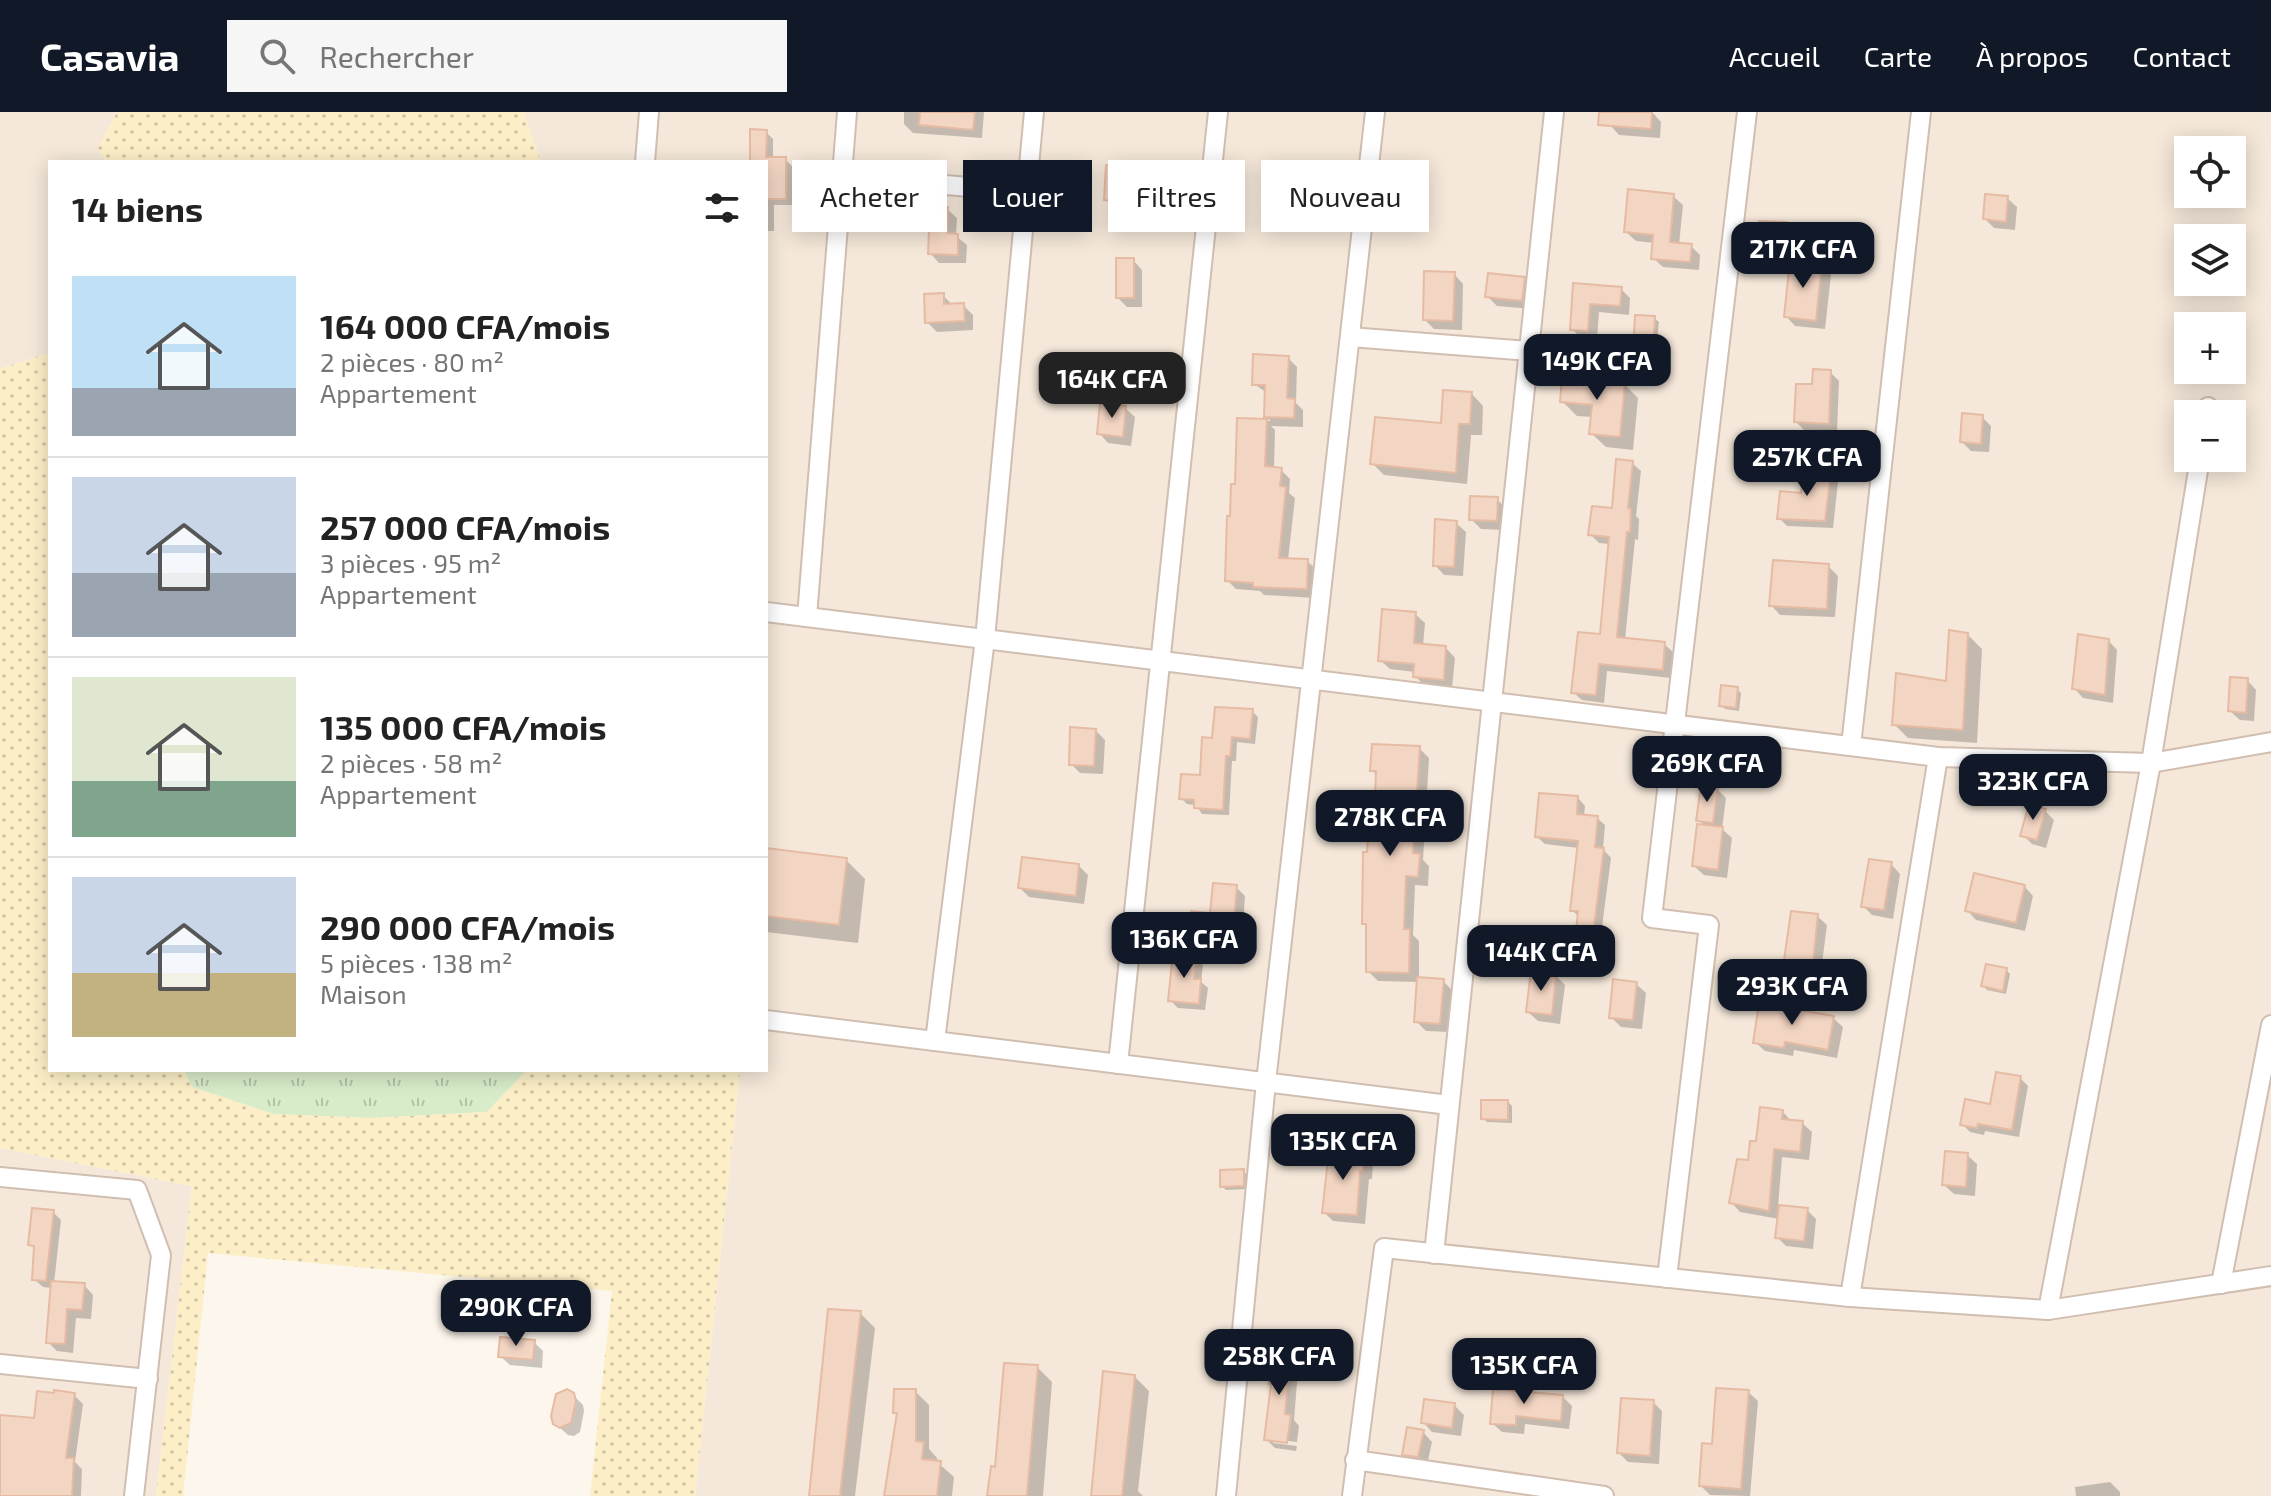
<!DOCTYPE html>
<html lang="fr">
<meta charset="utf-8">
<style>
body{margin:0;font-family:"Exo 2",sans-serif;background:#f6f6f6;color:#222;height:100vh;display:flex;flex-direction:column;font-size:30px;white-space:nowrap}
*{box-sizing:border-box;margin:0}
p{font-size:26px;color:#767676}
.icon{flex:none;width:44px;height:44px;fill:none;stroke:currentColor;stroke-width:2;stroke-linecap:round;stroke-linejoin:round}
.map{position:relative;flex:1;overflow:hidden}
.details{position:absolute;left:48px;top:48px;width:720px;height:912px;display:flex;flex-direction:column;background:#fff;border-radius:0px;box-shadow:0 4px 20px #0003}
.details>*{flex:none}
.hud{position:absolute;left:792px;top:48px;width:760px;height:72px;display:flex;gap:16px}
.buttons{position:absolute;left:2174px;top:24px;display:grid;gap:16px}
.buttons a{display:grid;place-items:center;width:72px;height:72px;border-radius:0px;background:#fff;box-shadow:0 4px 20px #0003;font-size:40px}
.price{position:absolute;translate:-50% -68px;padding:0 18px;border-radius:16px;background:#111827;color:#fff;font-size:26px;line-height:52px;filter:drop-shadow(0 2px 4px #0008)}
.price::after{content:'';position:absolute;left:50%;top:48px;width:24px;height:18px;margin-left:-12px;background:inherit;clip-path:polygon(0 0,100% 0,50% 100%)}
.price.current{background:#222;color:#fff}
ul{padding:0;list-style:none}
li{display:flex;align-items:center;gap:24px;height:200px;padding:0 24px}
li+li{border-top:2px solid #e0e0e0}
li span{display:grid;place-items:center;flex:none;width:224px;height:160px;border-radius:0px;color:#555}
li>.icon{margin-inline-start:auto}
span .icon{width:96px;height:96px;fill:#fffc;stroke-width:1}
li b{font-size:34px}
h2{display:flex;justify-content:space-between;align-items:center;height:96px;padding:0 24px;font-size:34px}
.chip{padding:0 28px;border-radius:0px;background:#fff;box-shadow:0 4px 20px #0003;font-size:28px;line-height:72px}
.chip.current{background:#111827;color:#fff}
header{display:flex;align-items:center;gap:48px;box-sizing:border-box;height:112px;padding:0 40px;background:#111827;color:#fff}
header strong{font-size:38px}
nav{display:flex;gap:44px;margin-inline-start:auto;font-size:28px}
.search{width:560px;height:72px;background:#f6f6f6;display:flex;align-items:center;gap:20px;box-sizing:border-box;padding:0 28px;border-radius:0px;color:#767676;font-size:30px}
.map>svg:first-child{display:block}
.residential{fill:#f5e8da;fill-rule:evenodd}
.grass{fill:url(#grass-tufts)}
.sand{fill:url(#sand-dots)}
.shadow{fill:#0003}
.building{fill:#f3d5c3;stroke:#e6bba3;stroke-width:2}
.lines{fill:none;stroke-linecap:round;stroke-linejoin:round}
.street-casing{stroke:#d1beb0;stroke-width:22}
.street{stroke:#fff;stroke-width:18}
</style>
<header>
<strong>Casavia</strong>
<div class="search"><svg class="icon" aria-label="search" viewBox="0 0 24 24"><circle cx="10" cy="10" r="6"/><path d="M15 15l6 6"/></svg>Rechercher</div>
<nav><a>Accueil</a><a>Carte</a><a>À propos</a><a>Contact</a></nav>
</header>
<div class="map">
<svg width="2271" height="1384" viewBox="0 0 2271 1384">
<defs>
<pattern id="grass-tufts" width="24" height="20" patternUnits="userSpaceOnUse" patternTransform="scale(2)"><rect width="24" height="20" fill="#d8ecc9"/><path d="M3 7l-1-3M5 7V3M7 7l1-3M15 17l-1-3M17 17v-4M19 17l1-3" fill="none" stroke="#b4c2a5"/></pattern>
<pattern id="sand-dots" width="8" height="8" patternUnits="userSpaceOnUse" patternTransform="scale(2)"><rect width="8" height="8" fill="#fcefc7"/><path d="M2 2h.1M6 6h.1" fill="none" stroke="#d1c5a4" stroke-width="1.8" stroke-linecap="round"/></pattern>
</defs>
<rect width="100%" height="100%" fill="#fdf6ec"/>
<g class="residential">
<path d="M0 0H117L97 38 107 50H50V236L49 241 0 257Z"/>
<path d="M523 0H2271V1384H695L740 958H766V50H541ZM2188 38H2232V82H2188ZM2188 126H2232V170H2188ZM2188 214H2232V258H2188ZM2188 302H2232V346H2188Z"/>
<path d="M0 1036 192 1074 156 1384H0Z"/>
</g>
<path class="grass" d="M184 958H527L487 1000 372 1006 273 1002 192 975Z"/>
<g class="sand">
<path d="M117 0H523L541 50H107L97 38Z"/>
<path d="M50 236V958H184L192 975 273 1002 372 1006 487 1000 527 958H740L695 1384H590L612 1179 208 1141 183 1384H156L192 1074 0 1036V257L48 241Z"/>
</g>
<g class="shadow">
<path d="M904 0H984L982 26 913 21 904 12Z"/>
<path d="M1611 0H1652L1661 10 1660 26 1619 23 1610 13Z"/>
<path d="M766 20 773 27V47H785L792 54V93H774V119H766V50H751Z"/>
<path d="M1132 57 1141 67 1139 98 1115 97 1106 87Z"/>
<path d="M1296 72 1306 81 1304 112 1280 111 1271 101Z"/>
<path d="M1673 84 1683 93 1679 133 1691 134 1700 143 1699 158 1663 155 1653 146 1655 131 1636 129 1626 120Z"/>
<path d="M2007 86 2017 95 2015 118 1994 116 1985 107Z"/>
<path d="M947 97 957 106 956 124 967 133 966 151H939L930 141Z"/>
<path d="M1786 112 1796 121 1795 151 1821 154 1831 163 1825 217 1795 214 1786 204 1792 149H1769L1760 139Z"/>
<path d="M1133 148 1142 158V195H1127L1118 186Z"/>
<path d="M1454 162 1463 172 1462 218 1434 217 1425 208Z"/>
<path d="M1524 166 1533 176 1531 197 1497 194 1487 184Z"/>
<path d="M1575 173 1621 177 1630 186 1629 203 1599 200 1597 228 1582 227 1572 217Z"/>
<path d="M943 183 953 194 963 193 973 203V218L937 220 927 210Z"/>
<path d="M1654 206 1659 210 1657 227 1640 226 1636 222Z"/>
<path d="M1288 246 1297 255 1296 291 1303 298V315L1271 314 1275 318 1274 357 1281 358 1290 367 1289 381 1295 386 1288 448 1307 449 1317 458 1315 486 1264 483 1260 479 1236 477 1227 468 1237 374 1239 308 1271 309 1266 305 1267 281 1254 272Z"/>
<path d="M1830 260 1839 269 1837 320 1805 319 1796 310 1814 274Z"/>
<path d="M1624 272 1638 286 1633 338 1606 335 1591 321 1593 305 1577 304 1562 289Z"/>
<path d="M1472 282 1483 294 1482 323H1471L1467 372 1384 363 1372 351 1443 314Z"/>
<path d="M1125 296 1135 305 1131 334 1108 331 1099 321Z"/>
<path d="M1982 305 1991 314 1989 340 1971 339 1962 330Z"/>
<path d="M1632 351 1641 359 1636 404 1639 407 1638 428 1635 427 1625 528 1664 532 1673 540 1671 566 1607 559 1604 591 1582 588 1573 580 1602 524 1610 432 1599 431 1590 422 1614 398Z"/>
<path d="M1830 362 1838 370 1833 416 1787 414 1779 406Z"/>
<path d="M1497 387 1506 397 1505 418 1481 417 1471 407Z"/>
<path d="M1456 411 1466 420 1463 464 1444 463 1435 453Z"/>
<path d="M1828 454 1838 464 1835 505 1780 503 1771 493Z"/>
<path d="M1415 502 1425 511 1423 534 1446 536 1455 546 1452 576 1424 573 1415 564V560L1390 557 1380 548Z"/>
<path d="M1967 522 1982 537 1977 631 1908 626 1894 612 1947 571Z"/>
<path d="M2108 528 2117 538 2113 591 2083 586 2074 576Z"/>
<path d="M2247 568 2256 578 2254 609 2240 608 2230 599Z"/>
<path d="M1737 577 1741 581 1739 599 1725 597 1721 593Z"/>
<path d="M1252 599 1258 605 1255 632 1237 630 1236 649H1232L1229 703 1202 702 1196 693 1187 692 1181 686 1201 665 1214 628Z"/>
<path d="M1095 618 1105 628 1103 662 1080 661 1071 652Z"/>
<path d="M1419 636 1429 646 1423 748 1429 754 1428 774 1415 773 1413 823 1419 829V867L1443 869 1452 878 1449 920 1426 919 1417 910 1419 870 1378 869 1368 859V815L1364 811 1369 742 1376 714 1378 665 1372 658Z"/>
<path d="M1717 677 1726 686 1722 717 1732 726 1727 766 1704 763 1694 754 1706 715 1699 708Z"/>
<path d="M1578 686 1585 694 1584 704 1597 706 1605 713 1603 737 1611 746 1599 838 1585 837 1577 829 1579 805 1572 798 1579 736 1545 732 1537 725Z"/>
<path d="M2045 699 2054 708 2046 736 2032 732 2023 723Z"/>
<path d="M766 738 846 748 865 767 858 831 766 820Z"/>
<path d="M1891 752 1900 762 1893 807 1872 803 1863 794Z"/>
<path d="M1079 754 1088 763 1084 792 1029 785 1020 776Z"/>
<path d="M2024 774 2033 784 2025 819 1976 808 1967 798Z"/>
<path d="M1236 775 1245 784 1241 843 1200 840 1190 831Z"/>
<path d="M1817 804 1827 813 1821 859 1796 856 1787 847Z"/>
<path d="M1196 846 1203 853 1201 870 1208 876 1205 898 1178 896 1170 888Z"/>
<path d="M2006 858 2010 862 2006 882 1987 878 1983 873Z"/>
<path d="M1556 864 1565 873 1560 912 1538 909 1528 900Z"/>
<path d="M1636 872 1646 881 1642 917 1621 915 1611 905Z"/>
<path d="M1833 906 1843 915 1837 946 1794 938 1793 944 1765 939 1755 930Z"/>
<path d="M2020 966 2028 974 2019 1025 1985 1019 1984 1023 1970 1020 1962 1012 1992 994Z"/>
<path d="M1508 990 1512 994V1011L1487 1010 1483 1006Z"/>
<path d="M1782 999 1792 1010 1802 1011 1812 1020 1809 1048 1782 1045 1778 1095 1807 1098 1816 1107 1813 1137 1786 1134 1777 1125 1779 1107 1740 1100 1731 1090 1758 1032Z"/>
<path d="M1364 1042 1373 1051 1372 1067H1369L1365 1112 1333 1109 1324 1100Z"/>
<path d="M1967 1043 1977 1052 1975 1084 1954 1082 1944 1073Z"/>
<path d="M1243 1059 1247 1063V1077L1226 1078 1222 1074Z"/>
<path d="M53 1100 61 1108 54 1171 84 1173 93 1183 91 1207 76 1206 73 1241 57 1239 48 1230 52 1176 43 1175 34 1167 36 1138 30 1132Z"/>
<path d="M860 1201 875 1216 855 1384H811Z"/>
<path d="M534 1230 543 1239 542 1256 510 1253 500 1244Z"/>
<path d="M1290 1237 1299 1246 1294 1308 1299 1314 1297 1330 1273 1327V1331L1297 1334 1296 1339 1275 1336 1266 1327Z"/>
<path d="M1037 1255 1052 1270 1043 1384H990L997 1357Z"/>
<path d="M1135 1265 1149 1279 1138 1379 1143 1384H1092Z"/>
<path d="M915 1279 929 1293V1337L937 1346V1350L954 1365 952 1384H886L899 1304 896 1300Z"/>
<path d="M1748 1280 1758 1289 1750 1384 1710 1383 1701 1374Z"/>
<path d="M74 1283 83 1292 75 1350 82 1357 81 1384H0V1305L35 1308Z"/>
<path d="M573 1283 583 1293 584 1299 580 1320 574 1324 568 1323 558 1314Z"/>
<path d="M1562 1284 1572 1294 1569 1317 1525 1312 1524 1322 1502 1320 1492 1311Z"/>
<path d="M1653 1290 1662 1299 1659 1352 1628 1350 1619 1341Z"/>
<path d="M1454 1293 1464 1303 1461 1324 1432 1320 1423 1310Z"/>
<path d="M1423 1320 1432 1330 1427 1353 1413 1351 1404 1342Z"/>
<path d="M2110 1370 2120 1380V1384H2076L2075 1375Z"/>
</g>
<g class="building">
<path d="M920 0H975L973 18 919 13Z"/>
<path d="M1599 0H1652L1651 17 1598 13Z"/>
<path d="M750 17 767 18 766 45H786V87H766V50H750Z"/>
<path d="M1106 53 1133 55 1130 90 1104 88Z"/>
<path d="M1271 68 1297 70 1295 104 1269 102Z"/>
<path d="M1628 77 1674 82 1670 130 1692 132 1690 150 1651 147 1653 123 1624 120Z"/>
<path d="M1985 82 2008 84 2006 110 1983 107Z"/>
<path d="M930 94 948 95 947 121 958 122V143L928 142Z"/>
<path d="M1759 109 1787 110 1786 141 1758 140Z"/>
<rect x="1116" y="146" width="18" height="40"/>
<path d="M1790 148 1822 152 1816 209 1784 205Z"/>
<path d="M1424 159 1455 160 1453 209 1423 208Z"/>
<path d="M1488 161 1525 165 1522 189 1485 185Z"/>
<path d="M1573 171 1622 175 1620 194 1590 192 1588 219 1570 218Z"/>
<path d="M944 181V192L964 191 965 209 925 211 924 182Z"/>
<path d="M1635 203 1655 204 1654 224 1634 223Z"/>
<path d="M1253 242 1289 244 1287 286 1295 287 1294 306 1264 305 1265 273H1252Z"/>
<path d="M1813 257 1831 258 1829 312 1794 310 1796 272H1812Z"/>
<path d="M1562 264 1625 270 1620 325 1589 322 1592 293 1560 290Z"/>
<path d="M1443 278 1472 280 1470 312H1459L1456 361 1370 352 1375 305 1441 311Z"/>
<path d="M1100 291 1126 294 1123 325 1097 322Z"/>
<path d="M1962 301 1983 303 1981 332 1960 330Z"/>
<path d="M1237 306 1267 307 1265 354 1282 356 1280 374 1286 375 1279 446 1308 447 1307 477 1253 475V471L1225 469 1227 404H1230L1231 372H1235Z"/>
<path d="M1616 347 1633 349 1628 396 1631 397 1630 420H1627L1617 525 1665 530 1663 558 1599 552 1596 583 1571 581 1578 520 1600 522 1609 425 1588 423 1592 394 1612 396Z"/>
<path d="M1804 357 1831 360 1825 409 1777 407 1780 379 1801 381Z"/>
<path d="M1470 384 1498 385 1497 409 1469 408Z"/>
<path d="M1435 407 1457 409 1454 455 1433 454Z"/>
<path d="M1773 448 1829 452 1827 497 1769 494Z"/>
<path d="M1382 497 1416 500 1414 531 1446 534 1444 568 1413 565 1414 552 1378 549Z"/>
<path d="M1949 518 1968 521 1963 618 1892 613 1896 561 1946 569Z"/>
<path d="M2078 522 2109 527 2105 583 2072 577Z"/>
<path d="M2230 565 2248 566 2246 601 2228 599Z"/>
<path d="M1721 573 1738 575 1736 596 1719 594Z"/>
<path d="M1215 595 1253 597 1250 627 1232 625 1230 644H1226L1223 698 1194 696V688L1179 687 1181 662 1200 663 1202 625 1212 626Z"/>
<path d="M1070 615 1096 617 1094 654 1069 653Z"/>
<path d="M1372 632 1420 634 1413 741 1420 742 1418 765 1406 764 1404 817H1410L1409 861 1366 860V812H1362L1363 740H1367L1369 711 1374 712 1376 659H1370Z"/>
<path d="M1701 673 1718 675 1713 711 1696 709Z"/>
<path d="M1539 681 1578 684 1577 702 1598 704 1595 735 1604 736 1592 831 1575 830 1578 799H1570L1578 729 1535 725Z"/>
<path d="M2029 692 2046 697 2037 728 2020 724Z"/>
<path d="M1697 712 1723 715 1718 758 1692 754Z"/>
<path d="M766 736 847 746 839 813 766 804Z"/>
<path d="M1022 745 1079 752 1076 784 1018 776Z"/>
<path d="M1869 747 1892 750 1884 798 1861 795Z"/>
<path d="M1974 761 2025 773 2016 811 1965 799Z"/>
<path d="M1213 771 1237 773 1232 835 1188 832 1191 799 1210 801Z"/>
<path d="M1791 799 1818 802 1813 851 1784 848Z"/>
<path d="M1173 841 1197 844 1194 867H1201L1199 892 1168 889Z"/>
<path d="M1986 852 2007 856 2003 879 1981 874Z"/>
<path d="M1531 859 1556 862 1552 903 1526 900Z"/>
<path d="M1417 865 1444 867 1440 912 1414 910Z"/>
<path d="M1613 867 1637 870 1633 908 1609 906Z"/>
<path d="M1759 891 1834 904 1828 938 1785 930 1784 936 1753 931Z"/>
<path d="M1996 960 2021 964 2012 1018 1978 1012 1977 1016 1960 1013 1965 987 1990 992Z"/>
<path d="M1481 988H1508V1008L1481 1007Z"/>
<path d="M1760 995 1783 998 1782 1007 1803 1009 1800 1040 1774 1037 1769 1099 1729 1091 1737 1047 1748 1048 1750 1029H1756Z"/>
<path d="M1329 1038 1365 1040 1363 1059H1360L1357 1103 1322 1101Z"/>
<path d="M1945 1039 1968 1041 1966 1075 1942 1073Z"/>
<path d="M1244 1057V1074L1220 1075V1058Z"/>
<path d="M1779 1093 1808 1096 1804 1129 1775 1126Z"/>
<path d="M32 1096 54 1098 46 1169 32 1168 34 1134 28 1133Z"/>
<path d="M51 1169 85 1171 82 1198 67 1197 65 1232 46 1231Z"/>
<path d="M828 1197 861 1199 840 1384H809Z"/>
<path d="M500 1225 535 1228 533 1248 498 1245Z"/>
<path d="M1273 1234 1291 1235 1285 1302 1291 1303 1287 1331 1264 1328 1271 1272H1269Z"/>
<path d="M1004 1251 1038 1253 1027 1384H987L991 1354 995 1355Z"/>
<path d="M1103 1259 1135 1263 1122 1384H1091Z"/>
<path d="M1716 1276 1749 1278 1741 1377 1699 1374 1702 1331 1712 1332Z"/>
<path d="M567 1277 574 1281 576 1289 571 1311 560 1316 553 1312 551 1304 556 1282Z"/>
<path d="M894 1277H916V1329L924 1330 922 1347 941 1349 937 1384H884L897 1301H893Z"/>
<path d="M1493 1277 1563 1283 1561 1309 1516 1304V1313L1490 1312Z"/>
<path d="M54 1278 75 1281 66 1346H74L72 1384H0V1303L34 1306 37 1279 54 1281Z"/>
<path d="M1621 1286 1654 1288 1650 1344 1617 1341Z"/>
<path d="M1424 1287 1455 1291 1452 1316 1421 1311Z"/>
<path d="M1407 1315 1424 1318 1418 1345 1402 1343Z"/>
</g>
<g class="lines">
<defs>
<g id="street">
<path d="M645 50 649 0"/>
<path d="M842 64 1026 80"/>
<path d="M1350 225 1529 239"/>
<path d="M2207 302 2208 295"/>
<path d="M766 500 1938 645 2151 651 2271 630"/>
<path d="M807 505 847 0"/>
<path d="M1851 634 1921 0"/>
<path d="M766 908 1449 993"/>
<path d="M935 929 985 527 1034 0"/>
<path d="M1118 952 1218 0"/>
<path d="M0 1065 137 1078 161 1143 134 1384"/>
<path d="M1434 1142 1554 0"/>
<path d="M1667 1166 1709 813 1652 806 1747 0"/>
<path d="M2221 1172 2271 913"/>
<path d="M1850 1185 1938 645"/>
<path d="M2048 1198 2151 651 2200 346"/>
<path d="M0 1252 148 1267"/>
<path d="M1355 1348 1604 1384"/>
<path d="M1226 1384 1266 970 1375 0"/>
<path d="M1352 1384 1384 1136 1850 1185 2048 1198 2271 1164"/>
</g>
</defs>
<use href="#street" class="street-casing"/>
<use href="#street" class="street"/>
</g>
</svg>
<div class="buttons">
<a><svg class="icon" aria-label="locate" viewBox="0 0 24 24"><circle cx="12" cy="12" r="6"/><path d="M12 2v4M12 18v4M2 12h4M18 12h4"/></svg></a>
<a><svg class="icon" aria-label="layers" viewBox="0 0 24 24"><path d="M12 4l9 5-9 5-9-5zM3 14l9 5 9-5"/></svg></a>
<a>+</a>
<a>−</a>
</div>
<b class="price" style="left:1803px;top:178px">217K CFA</b>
<b class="price" style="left:1597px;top:290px">149K CFA</b>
<b class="price current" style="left:1112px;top:308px">164K CFA</b>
<b class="price" style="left:1807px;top:386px">257K CFA</b>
<b class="price" style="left:1707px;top:692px">269K CFA</b>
<b class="price" style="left:2033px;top:710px">323K CFA</b>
<b class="price" style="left:1390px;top:746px">278K CFA</b>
<b class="price" style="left:1184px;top:868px">136K CFA</b>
<b class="price" style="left:1541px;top:881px">144K CFA</b>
<b class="price" style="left:1792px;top:915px">293K CFA</b>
<b class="price" style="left:1343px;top:1070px">135K CFA</b>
<b class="price" style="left:516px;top:1236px">290K CFA</b>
<b class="price" style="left:1279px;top:1285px">258K CFA</b>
<b class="price" style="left:1524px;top:1294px">135K CFA</b>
<div class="hud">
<a class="chip">Acheter</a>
<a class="chip current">Louer</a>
<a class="chip">Filtres</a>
<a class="chip">Nouveau</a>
</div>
<section class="details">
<h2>14 biens<svg class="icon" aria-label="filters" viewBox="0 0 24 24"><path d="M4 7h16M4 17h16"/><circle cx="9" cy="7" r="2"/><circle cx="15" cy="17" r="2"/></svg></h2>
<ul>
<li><span style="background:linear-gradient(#bfe0f5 70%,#9aa5b1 0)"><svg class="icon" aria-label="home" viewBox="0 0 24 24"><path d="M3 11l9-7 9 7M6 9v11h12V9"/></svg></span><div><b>164 000 CFA/mois</b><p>2 pièces · 80 m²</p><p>Appartement</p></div></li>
<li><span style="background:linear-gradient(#c9d6e8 60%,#9aa5b1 0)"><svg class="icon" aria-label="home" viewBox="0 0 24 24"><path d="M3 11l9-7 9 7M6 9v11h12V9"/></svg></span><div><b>257 000 CFA/mois</b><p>3 pièces · 95 m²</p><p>Appartement</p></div></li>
<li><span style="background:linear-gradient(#dfe7d0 65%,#7fa58c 0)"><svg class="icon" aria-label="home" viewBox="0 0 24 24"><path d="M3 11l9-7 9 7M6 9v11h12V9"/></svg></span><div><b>135 000 CFA/mois</b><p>2 pièces · 58 m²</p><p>Appartement</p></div></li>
<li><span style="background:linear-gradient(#c9d6e8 60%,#c2b280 0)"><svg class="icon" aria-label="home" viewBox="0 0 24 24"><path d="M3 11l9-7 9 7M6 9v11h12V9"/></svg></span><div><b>290 000 CFA/mois</b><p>5 pièces · 138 m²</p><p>Maison</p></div></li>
</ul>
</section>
</div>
